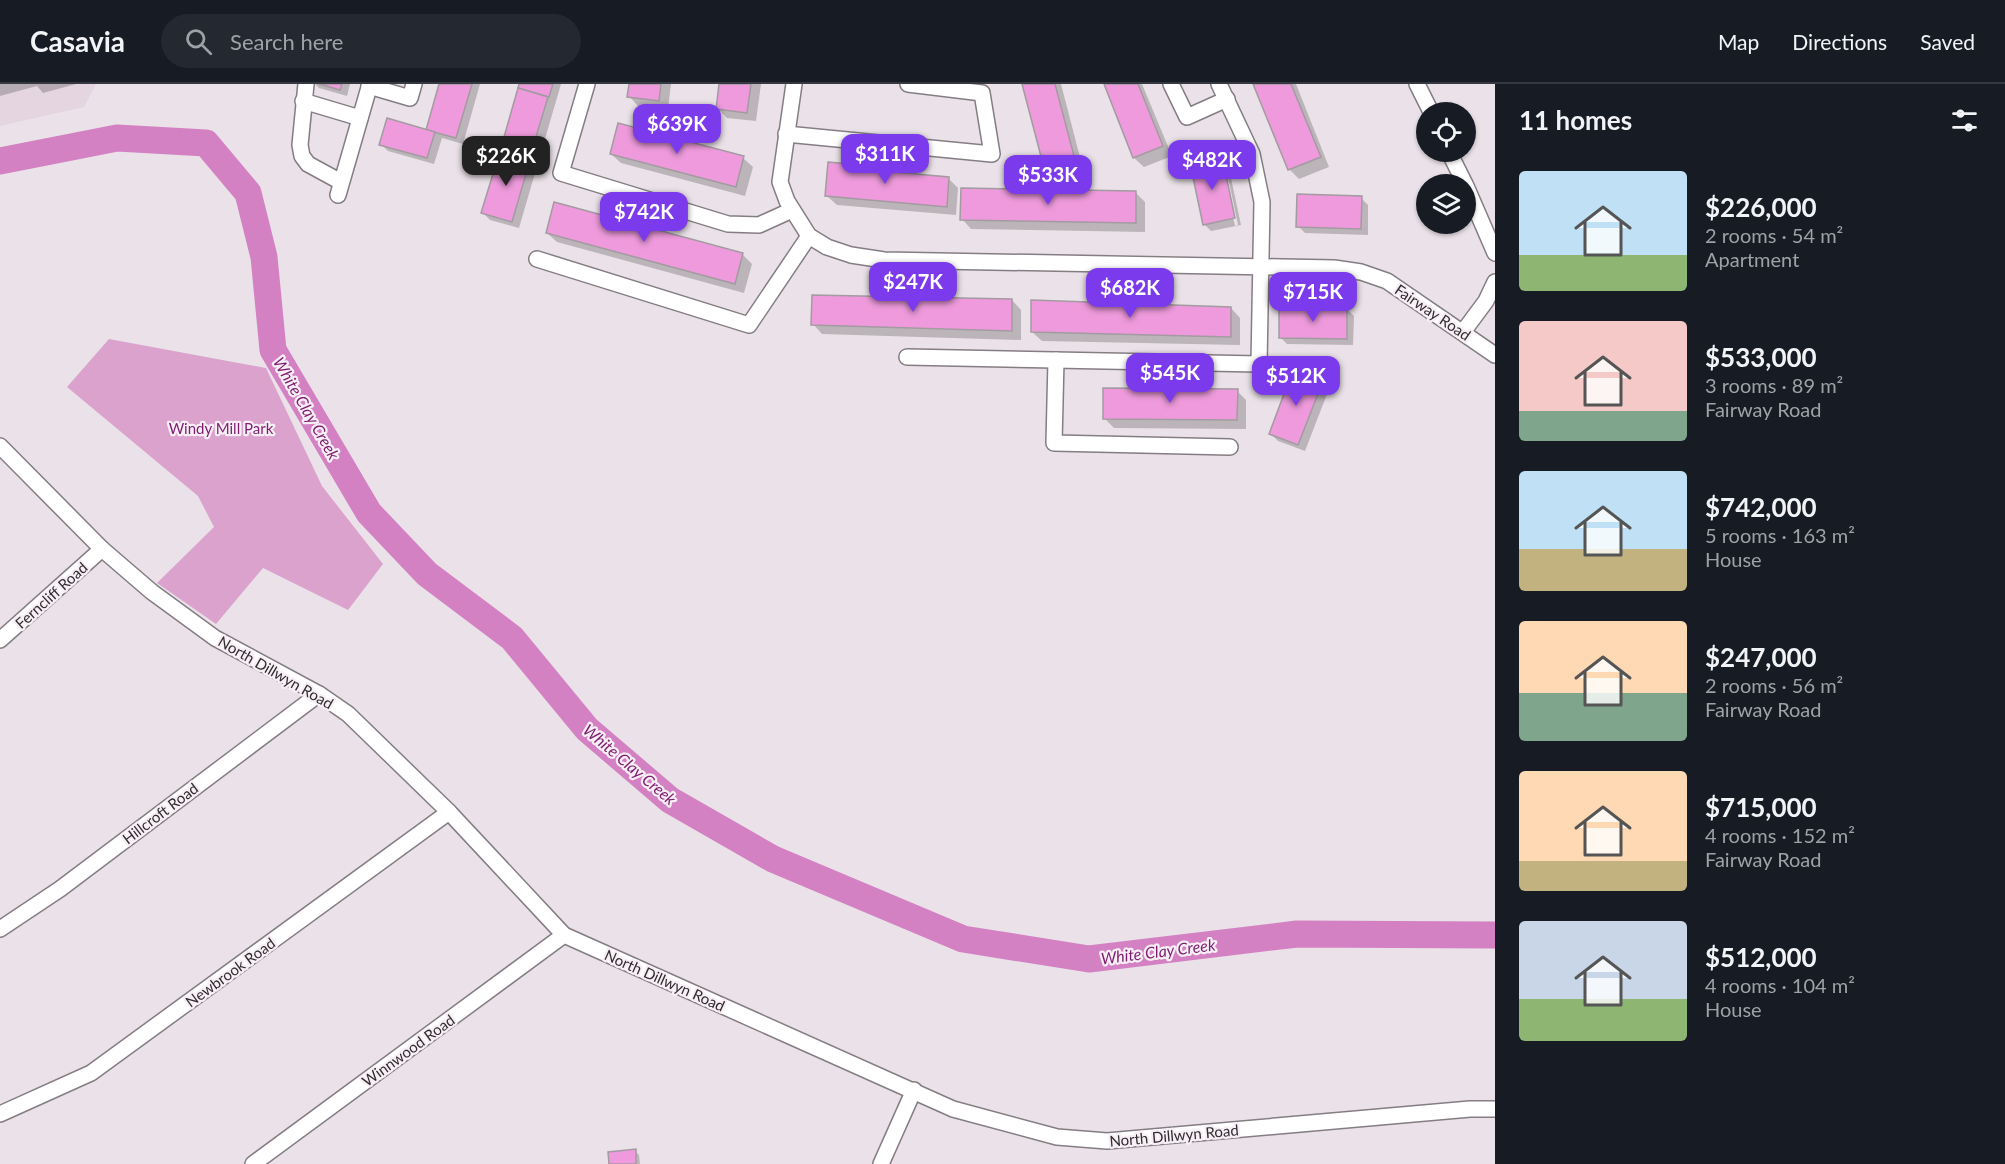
<!DOCTYPE html>
<meta charset="utf-8">
<style>
body{margin:0;font-family:Lato,sans-serif;background:#242831;color:#f1f3f6;height:100vh;display:flex;flex-direction:column;font-size:22px;white-space:nowrap}
*{box-sizing:border-box;margin:0}
p{font-size:20px;color:#9ea1a6}
.icon{flex:none;width:33px;height:33px;fill:none;stroke:currentColor;stroke-width:2;stroke-linecap:round;stroke-linejoin:round}
.map{position:relative;flex:1;overflow:hidden}
.side{display:flex;flex-direction:column;background:#171b24;width:510px}
.side>*{flex:none}
.controls{position:absolute;left:1416px;top:18px;display:grid;gap:12px}
.controls a{display:grid;place-items:center;width:60px;height:60px;border-radius:50%;background:#171b24;box-shadow:0 2px 4px #0004;font-size:30px}
.price{position:absolute;translate:-50% -51px;padding:0 14px;border-radius:12px;background:#7c3aed;color:#fff;font-size:20px;line-height:39px;filter:drop-shadow(0 2px 3px #0008)}
.price::after{content:'';position:absolute;left:50%;top:36px;width:18px;height:14px;margin-left:-9px;background:inherit;clip-path:polygon(0 0,100% 0,50% 100%)}
.price.on{background:#222;color:#fff}
ul{padding:0;list-style:none}
li{display:flex;align-items:center;gap:18px;height:150px;padding:0 24px}
li span{display:grid;place-items:center;flex:none;width:168px;height:120px;border-radius:6px;color:#555}
li>.icon{margin-inline-start:auto}
span .icon{width:72px;height:72px;fill:#fffc;stroke-width:1}
li b{font-size:26px}
h2{display:flex;justify-content:space-between;align-items:center;height:72px;padding:0 24px;font-size:26px}
header{display:flex;align-items:center;gap:36px;box-sizing:border-box;height:84px;padding:0 30px;background:#171b24;border-bottom:2px solid #363941}
header strong{font-size:28px}
nav{display:flex;gap:33px;margin-inline-start:auto;font-size:21px}
.search{width:420px;height:54px;background:#242831;display:flex;align-items:center;gap:15px;box-sizing:border-box;padding:0 21px;border-radius:33px;color:#9ea1a6;font-size:22px}
main{display:flex;flex:1;min-height:0}
.map>svg:first-child{display:block}
.built{fill:#e4d5e0}
.green{fill:#dba2ce}
.shadow{fill:#0003;fill-rule:evenodd}
.lines{fill:none;stroke-linecap:round;stroke-linejoin:round}
.river{stroke:#d381c3;stroke-width:27}
.building{fill:#ee9adc;stroke:#a39ba1;stroke-width:1.5}
.minor-casing{stroke:#847d83;stroke-width:18}
.minor{stroke:#fff;stroke-width:15}
.labels{text-anchor:middle;dominant-baseline:central;stroke-width:4.5;stroke-linejoin:round;paint-order:stroke}
.street-label{font-size:15px;fill:#2f2c2e;stroke:#f7eff5}
.park-label{font-size:15px;fill:#7f1e71;stroke:#f7eff5}
.water-label{font-size:16px;font-style:italic;fill:#7e1d70;stroke:#f7eff5}
</style>
<header>
<strong>Casavia</strong>
<div class="search"><svg class="icon" aria-label="search" viewBox="0 0 24 24"><circle cx="10" cy="10" r="6"/><path d="M15 15l6 6"/></svg>Search here</div>
<nav><a>Map</a><a>Directions</a><a>Saved</a></nav>
</header>
<main>
<div class="map">
<svg width="1495" height="1080" viewBox="0 0 1495 1080">
<rect width="100%" height="100%" fill="#eae2e8"/>
<path class="built" d="M0 0H96L84 23 0 42Z"/>
<path class="green" d="M109 255 266 284 322 402 383 480 348 526 263 484 216 540 157 499 214 443 198 412 67 303Z"/>
<g class="shadow">
<path d="M0 0H76L43 9 37 2 0 12Z"/>
<path d="M315 0H350L347 12 319 4Z"/>
<path d="M441 0H480L463 60 442 54 434 80 388 67 381 60 427 47Z"/>
<path d="M521 0H561L519 144 490 136 483 129Z"/>
<path d="M630 0H671L668 25 638 22 629 12Z"/>
<path d="M720 0H761L756 37 727 34 717 24Z"/>
<path d="M1023 0H1061L1082 81 1054 89 1045 79Z"/>
<path d="M1106 0H1142L1172 72 1144 83 1134 74Z"/>
<path d="M1255 0H1296L1329 83 1299 95 1289 85Z"/>
<path d="M611 70 743 74 753 83 745 112 621 79Z"/>
<path d="M1221 73 1228 80 1241 141 1211 147 1204 140ZM1222 79H1225L1238 141 1235 142Z"/>
<path d="M883 84 888 89 949 95 958 104 956 131 837 121 827 112Z"/>
<path d="M1136 109 1145 118V148L971 145 962 135Z"/>
<path d="M1361 114 1368 121V151L1305 149 1298 142Z"/>
<path d="M555 120 743 171 752 180 744 209 557 158 547 149Z"/>
<path d="M1012 216 1021 226V256L822 250 813 240Z"/>
<path d="M1231 224 1240 234V261L1042 257 1032 248Z"/>
<path d="M1347 225 1354 232 1353 261 1287 260 1280 253Z"/>
<path d="M1322 298 1329 305 1305 367 1278 357 1271 350Z"/>
<path d="M1237 307 1246 316V345L1114 344 1104 334Z"/>
<path d="M635 1067 639 1071 640 1080H610Z"/>
</g>
<g class="lines">
<path class="river" d="M0 77 117 54 206 59 248 109 264 173 273 266 369 429 427 490 512 554 587 645 670 716 773 775 963 855 1089 875 1297 850 1495 851"/>
</g>
<g class="building">
<path d="M319 0H342L340 6Z"/>
<path d="M439 0H472L456 54 426 46Z"/>
<path d="M519 0H553L549 13 518 4Z"/>
<path d="M629 0H661L659 17 627 13Z"/>
<path d="M719 0H751L747 29 716 25Z"/>
<path d="M1022 0H1055L1074 72 1043 80Z"/>
<path d="M1104 0H1138L1163 62 1133 74Z"/>
<path d="M1253 0H1291L1321 73 1288 86Z"/>
<path d="M518 4 548 13 529 76 500 67Z"/>
<path d="M387 34 435 48 427 74 379 61Z"/>
<path d="M618 39 744 72 736 103 610 70Z"/>
<path d="M500 67 530 76 512 138 481 129Z"/>
<path d="M1222 72 1235 134 1203 141 1190 79Z"/>
<path d="M828 78 884 83 883 87 949 93 947 123 825 112Z"/>
<path d="M961 104 1136 107V139L960 136Z"/>
<path d="M1297 110 1362 112 1361 145 1296 143Z"/>
<path d="M554 118 743 169 735 200 546 149Z"/>
<path d="M812 211 1012 215V247L811 241Z"/>
<path d="M1031 216 1231 223V253L1031 248Z"/>
<path d="M1279 223 1347 224V255L1279 254Z"/>
<path d="M1293 286 1323 297 1298 361 1269 350Z"/>
<path d="M1103 304 1238 305 1237 336 1103 335Z"/>
<path d="M636 1065V1080H609L608 1068Z"/>
</g>
<g class="lines">
<defs>
<g id="minor">
<path d="M306 0 300 61 302 72 308 80 341 98"/>
<path d="M587 0 561 89 728 140 759 141 792 126"/>
<path d="M794 0 780 98 787 117 809 152 827 163 851 171 884 176 1334 184 1361 188 1387 197 1495 271"/>
<path d="M1171 0 1187 33 1227 15"/>
<path d="M1417 0 1431 28"/>
<path d="M369 2 410 14 414 0"/>
<path d="M303 17 360 34"/>
<path d="M786 50 992 70 982 9 908 0"/>
<path d="M1449 68 1465 100"/>
<path d="M1466 102 1495 169"/>
<path d="M338 111 370 0"/>
<path d="M537 175 749 241 809 152"/>
<path d="M1463 248 1486 217 1495 198"/>
<path d="M907 273 1259 280 1262 118 1252 70 1219 0"/>
<path d="M1056 276 1054 359 1230 363"/>
<path d="M0 362 102 465 152 508 215 554 319 610 348 630 449 728 564 851 953 1025 1057 1053 1107 1057 1470 1025H1495"/>
<path d="M0 556 102 465"/>
<path d="M0 845 60 805 319 610"/>
<path d="M0 1030 91 989 449 728"/>
<path d="M253 1080 564 851"/>
<path d="M881 1080 914 1006"/>
</g>
</defs>
<use href="#minor" class="minor-casing"/>
<use href="#minor" class="minor"/>
</g>
<g class="labels">
<g class="street-label">
<text transform="translate(1433 228) rotate(34)">Fairway Road</text>
<text transform="translate(51 511) rotate(-42)">Ferncliff Road</text>
<text transform="translate(276 588) rotate(30)">North Dillwyn Road</text>
<text transform="translate(160 729) rotate(-37)">Hillcroft Road</text>
<text transform="translate(230 888) rotate(-36)">Newbrook Road</text>
<text transform="translate(665 896) rotate(24)">North Dillwyn Road</text>
<text transform="translate(408 966) rotate(-36)">Winnwood Road</text>
<text transform="translate(1174 1051) rotate(-5)">North Dillwyn Road</text>
</g>
<g class="park-label">
<text x="221" y="344">Windy Mill Park</text>
</g>
<g class="water-label">
<text transform="translate(307 324) rotate(60)">White Clay Creek</text>
<text transform="translate(630 680) rotate(40)">White Clay Creek</text>
<text transform="translate(1158 867) rotate(-7)">White Clay Creek</text>
</g>
</g>
</svg>
<div class="controls">
<a><svg class="icon" aria-label="locate" viewBox="0 0 24 24"><circle cx="12" cy="12" r="6"/><path d="M12 2v4M12 18v4M2 12h4M18 12h4"/></svg></a>
<a><svg class="icon" aria-label="layers" viewBox="0 0 24 24"><path d="M12 4l9 5-9 5-9-5zM3 14l9 5 9-5"/></svg></a>
</div>
<b class="price" style="left:677px;top:71px">$639K</b>
<b class="price" style="left:885px;top:101px">$311K</b>
<b class="price on" style="left:506px;top:103px">$226K</b>
<b class="price" style="left:1212px;top:107px">$482K</b>
<b class="price" style="left:1048px;top:122px">$533K</b>
<b class="price" style="left:644px;top:159px">$742K</b>
<b class="price" style="left:913px;top:229px">$247K</b>
<b class="price" style="left:1130px;top:235px">$682K</b>
<b class="price" style="left:1313px;top:239px">$715K</b>
<b class="price" style="left:1170px;top:320px">$545K</b>
<b class="price" style="left:1296px;top:323px">$512K</b>
</div>
<section class="side">
<h2>11 homes<svg class="icon" aria-label="filters" viewBox="0 0 24 24"><path d="M4 7h16M4 17h16"/><circle cx="9" cy="7" r="2"/><circle cx="15" cy="17" r="2"/></svg></h2>
<ul>
<li><span style="background:linear-gradient(#bfe0f5 70%,#8fb573 0)"><svg class="icon" aria-label="home" viewBox="0 0 24 24"><path d="M3 11l9-7 9 7M6 9v11h12V9"/></svg></span><div><b>$226,000</b><p>2 rooms · 54 m²</p><p>Apartment</p></div></li>
<li><span style="background:linear-gradient(#f6c9c9 75%,#7fa58c 0)"><svg class="icon" aria-label="home" viewBox="0 0 24 24"><path d="M3 11l9-7 9 7M6 9v11h12V9"/></svg></span><div><b>$533,000</b><p>3 rooms · 89 m²</p><p>Fairway Road</p></div></li>
<li><span style="background:linear-gradient(#bfe0f5 65%,#c2b280 0)"><svg class="icon" aria-label="home" viewBox="0 0 24 24"><path d="M3 11l9-7 9 7M6 9v11h12V9"/></svg></span><div><b>$742,000</b><p>5 rooms · 163 m²</p><p>House</p></div></li>
<li><span style="background:linear-gradient(#ffd9b3 60%,#7fa58c 0)"><svg class="icon" aria-label="home" viewBox="0 0 24 24"><path d="M3 11l9-7 9 7M6 9v11h12V9"/></svg></span><div><b>$247,000</b><p>2 rooms · 56 m²</p><p>Fairway Road</p></div></li>
<li><span style="background:linear-gradient(#ffd9b3 75%,#c2b280 0)"><svg class="icon" aria-label="home" viewBox="0 0 24 24"><path d="M3 11l9-7 9 7M6 9v11h12V9"/></svg></span><div><b>$715,000</b><p>4 rooms · 152 m²</p><p>Fairway Road</p></div></li>
<li><span style="background:linear-gradient(#c9d6e8 65%,#8fb573 0)"><svg class="icon" aria-label="home" viewBox="0 0 24 24"><path d="M3 11l9-7 9 7M6 9v11h12V9"/></svg></span><div><b>$512,000</b><p>4 rooms · 104 m²</p><p>House</p></div></li>
</ul>
</section>
</main>
